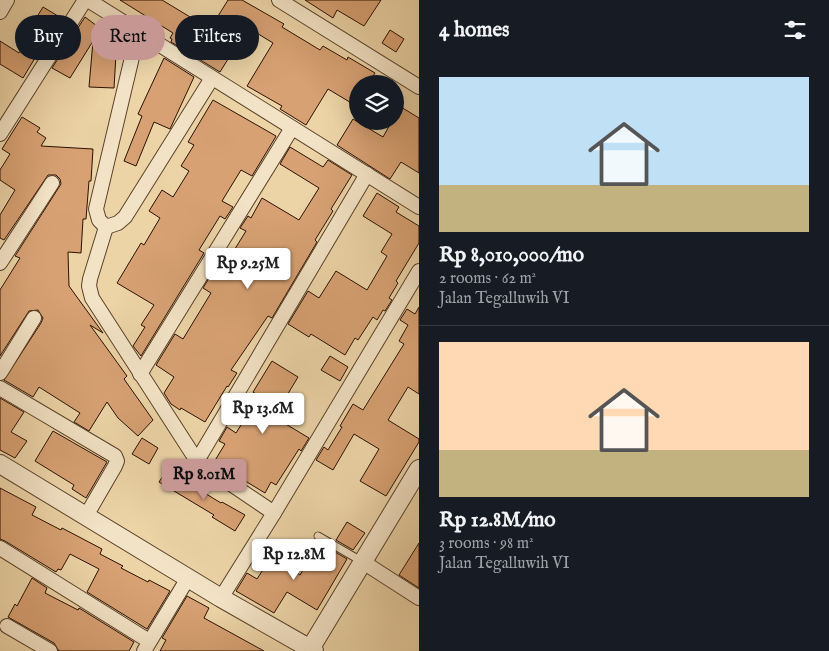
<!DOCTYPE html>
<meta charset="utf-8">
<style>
body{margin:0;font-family:"IM FELL English",serif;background:#242831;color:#f1f3f6;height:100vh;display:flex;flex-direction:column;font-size:19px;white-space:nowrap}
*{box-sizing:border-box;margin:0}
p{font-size:16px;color:#9ea1a6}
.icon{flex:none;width:28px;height:28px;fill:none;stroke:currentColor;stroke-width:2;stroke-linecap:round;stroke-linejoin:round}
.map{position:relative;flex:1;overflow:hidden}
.drawer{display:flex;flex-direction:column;background:#171b24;width:410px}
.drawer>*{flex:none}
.guide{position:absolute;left:15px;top:15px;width:329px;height:45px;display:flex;gap:10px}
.controls{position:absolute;left:349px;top:75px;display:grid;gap:10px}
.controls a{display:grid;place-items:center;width:55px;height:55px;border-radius:50%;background:#171b24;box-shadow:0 5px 20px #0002;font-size:25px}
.price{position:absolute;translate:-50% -42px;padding:0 11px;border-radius:5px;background:#fff;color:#222;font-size:16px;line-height:32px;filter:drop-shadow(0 1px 2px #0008)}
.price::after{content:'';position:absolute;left:50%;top:30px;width:15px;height:11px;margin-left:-8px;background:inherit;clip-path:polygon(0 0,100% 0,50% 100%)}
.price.current{background:#c59692;color:#111}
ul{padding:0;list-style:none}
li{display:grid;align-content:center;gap:10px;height:265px;padding:0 20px}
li+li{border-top:1px solid #363941}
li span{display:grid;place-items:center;height:155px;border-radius:0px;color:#555}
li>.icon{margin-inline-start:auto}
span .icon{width:90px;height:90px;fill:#fffc;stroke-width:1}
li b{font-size:21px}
h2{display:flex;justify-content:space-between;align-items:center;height:60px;padding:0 20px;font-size:21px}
.pill{padding:0 18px;border-radius:22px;background:#171b24;box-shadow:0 5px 20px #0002;font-size:18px;line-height:45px}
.pill.current{background:#c59692;color:#111}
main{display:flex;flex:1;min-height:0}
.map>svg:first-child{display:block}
.building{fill:#d7a173;stroke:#2b1100}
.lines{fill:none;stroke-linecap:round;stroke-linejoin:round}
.service-casing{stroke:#5b422a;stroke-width:9}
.minor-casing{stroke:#5b422a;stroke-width:16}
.tertiary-casing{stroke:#5b422a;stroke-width:20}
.service{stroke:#f3e3c6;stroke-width:7}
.minor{stroke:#f3e3c6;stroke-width:14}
.tertiary{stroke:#f3e3c6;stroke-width:18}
</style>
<main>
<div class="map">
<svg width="419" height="651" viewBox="0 0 419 651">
<rect width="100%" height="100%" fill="#ecd4a7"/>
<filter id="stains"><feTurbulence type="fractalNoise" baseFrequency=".004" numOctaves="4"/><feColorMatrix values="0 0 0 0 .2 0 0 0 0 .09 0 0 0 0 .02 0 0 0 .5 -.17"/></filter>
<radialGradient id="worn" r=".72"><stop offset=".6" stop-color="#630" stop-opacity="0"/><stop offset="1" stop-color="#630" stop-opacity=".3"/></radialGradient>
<g class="building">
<path d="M120 0H162L210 29 228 0H242L284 24 282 27 320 50 323 46 347 60 348 57 375 73 368 84H358V107L328 89 306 125 280 109 282 106 247 86 273 43 237 21 223 45 233 51 220 72 171 42 172 39 170 38 173 33Z"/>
<path d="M305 0H381L364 26 337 10 333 18Z"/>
<path d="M43 7 63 19 37 59 35 58 23 78 0 64V41L19 53 38 22 35 20Z"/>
<path d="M85 17 97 26 116 28 122 32 119 55 116 54 114 88 89 87 93 41 70 78 52 68Z"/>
<path d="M390 30 404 39 396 52 382 43Z"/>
<path d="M164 58 194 77 170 129 154 122 136 166 124 161 142 116 138 114Z"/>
<path d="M213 100 276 136 275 138 252 176 241 170 222 201 233 207 225 219 220 216 199 250 204 253 141 356 133 346 145 327 141 325 154 305 117 283 141 243 144 245 160 218 149 211 162 190 173 197 189 171 181 166 194 145 188 142Z"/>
<path d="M401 107 419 118V173L401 162 390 179 337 145 353 119 383 137 392 121H395V117Z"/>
<path d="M22 117 40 128 37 132 46 138 41 146 93 149 91 181H89L86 219H83L81 253 68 252 69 286 103 333 90 325 127 376 124 379 153 420 138 436 118 418 107 402 89 431 74 422 80 413 39 387 33 397 4 380 41 323 43 318 38 310 29 311 0 356V290L20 258 15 256 61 184 60 179 56 175H48L4 240 0 238V215L15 190 0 180V170L10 154 2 149Z"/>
<path d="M290 147 323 167 328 160 352 175 331 209 333 211 315 240 317 242 272 318 268 316 231 370 237 373 228 387 227 386 205 422 181 408 180 410 171 404 164 393 174 377 156 365 175 334 183 339 211 293 203 288 219 262 225 265 246 231 240 228 248 216 251 218 262 198 299 220 319 188 280 164Z"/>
<path d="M377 193 399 207 396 212 419 226V243L396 281 398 283 389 298 392 300 385 311 383 310 377 320 373 317 358 340 355 338 345 355 311 334 309 337 288 324 308 291 319 298 336 271 367 290 387 256 381 252 392 234 363 216Z"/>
<path d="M419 307V394L408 387 388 420 419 439V442L386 496 360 481 379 449 354 434 333 470 316 460 324 447 328 450 342 427 340 426 353 404 363 410 404 344 399 341 408 325 400 320 407 309 415 314Z"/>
<path d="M330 356 348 367 340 381 321 370Z"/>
<path d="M272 361 298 377 274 417 309 438 301 451 299 449 276 485 271 482 265 493 214 462 225 444 219 441 227 427 236 433 259 396 253 392Z"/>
<path d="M0 398 24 412 11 432 27 441 15 458 0 450Z"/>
<path d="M53 431 107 462 86 498 72 489 74 485 35 461Z"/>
<path d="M142 438 158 448 149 464 132 454Z"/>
<path d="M167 470 221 503 222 502 245 515 235 531 212 517 214 515 159 482Z"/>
<path d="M0 488 36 507 32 515 61 530 62 528 102 549 100 554 123 566 121 568 148 582 149 580 170 591 147 629 87 592 99 569 70 554 61 570 58 569 56 572 5 541 0 539Z"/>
<path d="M347 522 365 533 353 550 336 540Z"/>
<path d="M419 543V588L399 575Z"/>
<path d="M317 547 327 554 330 549 347 559 317 610 287 592 274 613 236 591 247 573 257 579 271 557 300 575Z"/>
<path d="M32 578 47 588 45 593 78 610 79 608 134 642 129 651H59L54 643 8 617 15 604 17 606Z"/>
<path d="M187 596 209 608 204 618 264 651H160L166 640 162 638Z"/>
</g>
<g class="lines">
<defs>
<path id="service" d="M318 536 363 562"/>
<g id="minor">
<path d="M88 0 419 207"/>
<path d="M279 0 419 87"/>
<path d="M0 12 7 0"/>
<path d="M0 134 85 0"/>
<path d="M106 227 90 279 89 286 92 298 197 461 274 513"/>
<path d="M106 227 99 220 96 209 138 32"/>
<path d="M106 227 118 223 125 217 212 78"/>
<path d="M0 263 52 183"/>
<path d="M0 373 34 318"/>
<path d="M140 374 292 128"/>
<path d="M0 388 115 456 117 461 115 466 86 516"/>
<path d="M197 461 367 174"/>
<path d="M0 548 149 641"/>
<path d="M363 562 419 598"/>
<path d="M221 598 274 513 419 271"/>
<path d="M7 626 50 651"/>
<path d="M144 651 188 578"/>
</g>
<g id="tertiary">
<path d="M0 464 221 598 314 651"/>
<path d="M310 649 419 469"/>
</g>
</defs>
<use href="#service" class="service-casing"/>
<use href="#minor" class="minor-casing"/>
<use href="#tertiary" class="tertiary-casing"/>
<use href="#service" class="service"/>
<use href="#minor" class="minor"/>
<use href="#tertiary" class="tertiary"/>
</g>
<rect width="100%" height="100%" filter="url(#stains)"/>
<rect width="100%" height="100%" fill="url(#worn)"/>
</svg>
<div class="controls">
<a><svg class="icon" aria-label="layers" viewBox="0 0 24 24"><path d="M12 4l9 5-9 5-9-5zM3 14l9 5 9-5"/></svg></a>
</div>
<b class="price" style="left:248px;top:290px">Rp 9.25M</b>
<b class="price" style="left:263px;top:435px">Rp 13.6M</b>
<b class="price current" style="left:204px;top:501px">Rp 8.01M</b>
<b class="price" style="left:294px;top:581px">Rp 12.8M</b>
<div class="guide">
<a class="pill">Buy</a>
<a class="pill current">Rent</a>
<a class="pill">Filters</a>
</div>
</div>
<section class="drawer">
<h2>4 homes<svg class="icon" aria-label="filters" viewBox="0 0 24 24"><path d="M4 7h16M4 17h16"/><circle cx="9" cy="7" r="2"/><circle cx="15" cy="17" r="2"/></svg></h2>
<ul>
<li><span style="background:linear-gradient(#bfe0f5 70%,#c2b280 0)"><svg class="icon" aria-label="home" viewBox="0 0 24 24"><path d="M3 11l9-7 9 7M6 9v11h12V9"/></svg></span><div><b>Rp 8,010,000/mo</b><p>2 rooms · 62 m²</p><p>Jalan Tegalluwih VI</p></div></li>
<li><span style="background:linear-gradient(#ffd9b3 70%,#c2b280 0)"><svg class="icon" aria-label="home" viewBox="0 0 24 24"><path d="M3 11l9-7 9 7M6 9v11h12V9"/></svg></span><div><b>Rp 12.8M/mo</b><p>3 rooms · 98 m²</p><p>Jalan Tegalluwih VI</p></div></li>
</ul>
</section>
</main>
